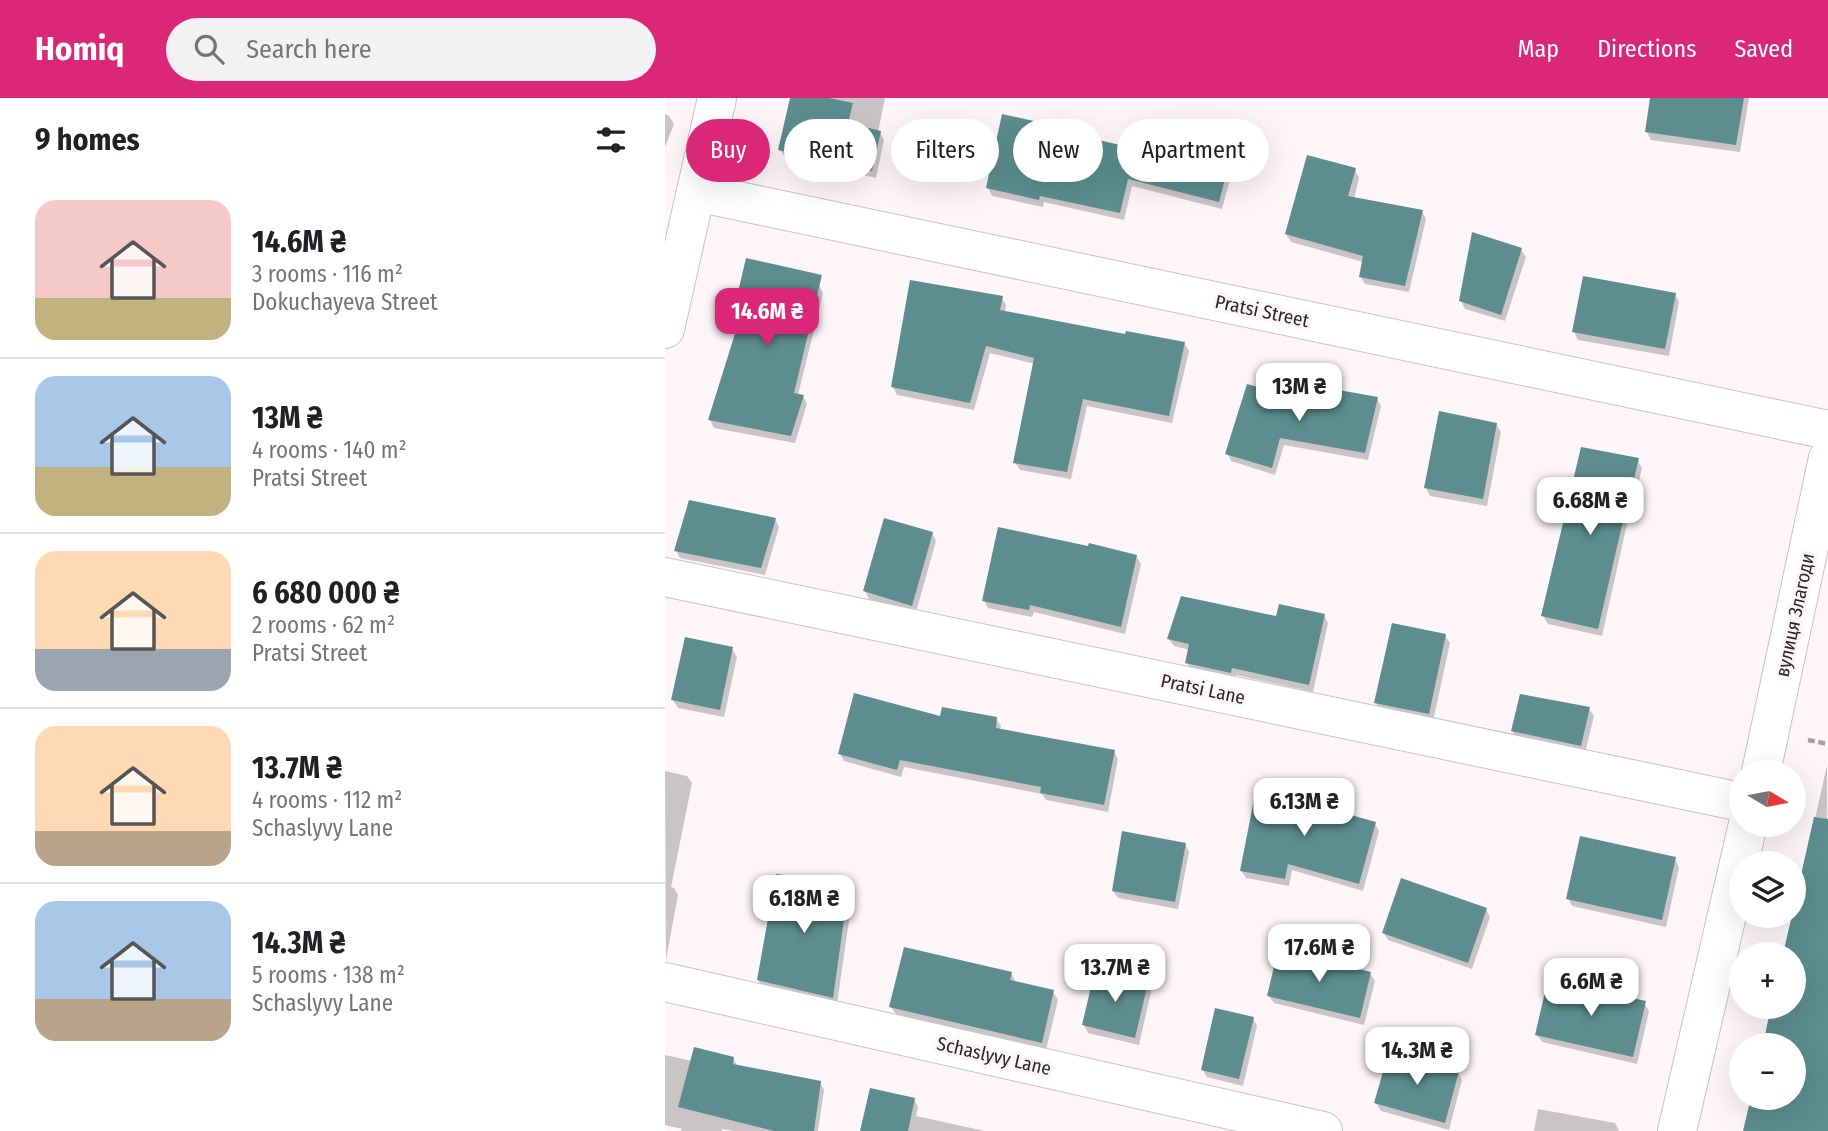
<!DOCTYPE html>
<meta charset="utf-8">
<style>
body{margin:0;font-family:"Fira Sans Condensed",sans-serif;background:#f2f2f2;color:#202124;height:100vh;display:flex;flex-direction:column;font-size:26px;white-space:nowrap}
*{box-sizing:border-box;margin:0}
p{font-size:23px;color:#757577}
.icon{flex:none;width:38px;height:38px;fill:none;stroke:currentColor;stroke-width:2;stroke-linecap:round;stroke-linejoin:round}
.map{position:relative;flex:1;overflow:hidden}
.side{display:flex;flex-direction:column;background:#fff;width:665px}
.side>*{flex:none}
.hud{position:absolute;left:21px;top:21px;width:665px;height:63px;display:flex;gap:14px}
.needle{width:46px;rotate:100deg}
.tools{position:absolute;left:1064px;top:662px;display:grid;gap:14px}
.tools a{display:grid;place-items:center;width:77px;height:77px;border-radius:50%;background:#fff;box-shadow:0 7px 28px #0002;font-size:35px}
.price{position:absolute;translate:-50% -60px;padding:0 16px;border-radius:14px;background:#fff;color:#222;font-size:23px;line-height:46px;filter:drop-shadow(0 2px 4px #0008)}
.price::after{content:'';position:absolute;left:50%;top:42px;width:21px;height:16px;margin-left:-10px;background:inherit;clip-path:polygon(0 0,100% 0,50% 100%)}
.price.on{background:#db2777;color:#fff}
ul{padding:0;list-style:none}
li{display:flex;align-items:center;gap:21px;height:175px;padding:0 35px}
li+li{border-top:2px solid #e0e0e0}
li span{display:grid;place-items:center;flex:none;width:196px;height:140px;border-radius:21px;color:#555}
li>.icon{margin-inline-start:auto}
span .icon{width:84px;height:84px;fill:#fffc;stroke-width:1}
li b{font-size:30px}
h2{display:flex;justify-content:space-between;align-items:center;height:84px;padding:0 35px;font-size:30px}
.chip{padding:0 24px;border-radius:32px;background:#fff;box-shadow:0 7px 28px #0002;font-size:24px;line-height:63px}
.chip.on{background:#db2777;color:#fff}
header{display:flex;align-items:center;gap:42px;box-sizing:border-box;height:98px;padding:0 35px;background:#db2777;color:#fff}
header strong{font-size:33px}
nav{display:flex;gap:38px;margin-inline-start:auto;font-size:24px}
.search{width:490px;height:63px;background:#f2f2f2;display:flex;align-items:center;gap:18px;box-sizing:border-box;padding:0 24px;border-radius:38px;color:#757577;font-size:26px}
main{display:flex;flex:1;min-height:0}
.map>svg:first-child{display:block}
.shadow{fill:#0003}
.building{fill:#5d8d8f}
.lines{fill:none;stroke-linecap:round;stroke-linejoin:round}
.street-casing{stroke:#cac2c4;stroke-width:40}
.path{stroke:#a6a0a2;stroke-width:4.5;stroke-dasharray:7 3.5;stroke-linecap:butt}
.street{stroke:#fff;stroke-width:38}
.labels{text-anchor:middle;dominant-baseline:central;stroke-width:7;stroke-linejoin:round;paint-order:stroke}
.street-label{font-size:19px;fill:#2b2829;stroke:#fdf5f7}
</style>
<header>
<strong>Homiq</strong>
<div class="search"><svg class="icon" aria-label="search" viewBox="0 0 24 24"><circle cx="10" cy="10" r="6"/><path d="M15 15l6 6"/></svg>Search here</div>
<nav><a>Map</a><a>Directions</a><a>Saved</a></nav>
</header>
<main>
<section class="side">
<h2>9 homes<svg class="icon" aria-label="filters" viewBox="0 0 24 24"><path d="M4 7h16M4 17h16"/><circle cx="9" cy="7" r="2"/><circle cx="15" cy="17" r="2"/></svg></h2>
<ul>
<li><span style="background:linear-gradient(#f6c9c9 70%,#c2b280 0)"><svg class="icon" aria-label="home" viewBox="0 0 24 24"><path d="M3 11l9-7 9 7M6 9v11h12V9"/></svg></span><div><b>14.6M ₴</b><p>3 rooms · 116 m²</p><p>Dokuchayeva Street</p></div></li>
<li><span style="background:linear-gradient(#a9c7e8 65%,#c2b280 0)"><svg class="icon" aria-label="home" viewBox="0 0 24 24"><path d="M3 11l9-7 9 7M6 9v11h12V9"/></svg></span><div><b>13M ₴</b><p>4 rooms · 140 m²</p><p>Pratsi Street</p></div></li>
<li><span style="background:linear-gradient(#ffd9b3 70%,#9aa5b1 0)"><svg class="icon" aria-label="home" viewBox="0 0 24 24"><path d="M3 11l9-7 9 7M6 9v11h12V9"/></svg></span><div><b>6 680 000 ₴</b><p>2 rooms · 62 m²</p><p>Pratsi Street</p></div></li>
<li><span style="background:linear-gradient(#ffd9b3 75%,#b9a48a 0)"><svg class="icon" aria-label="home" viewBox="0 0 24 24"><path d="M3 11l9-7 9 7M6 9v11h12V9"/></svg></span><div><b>13.7M ₴</b><p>4 rooms · 112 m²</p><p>Schaslyvy Lane</p></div></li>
<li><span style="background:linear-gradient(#a9c7e8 70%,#b9a48a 0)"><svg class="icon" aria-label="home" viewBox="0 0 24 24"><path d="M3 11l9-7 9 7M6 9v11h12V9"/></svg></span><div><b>14.3M ₴</b><p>5 rooms · 138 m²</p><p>Schaslyvy Lane</p></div></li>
</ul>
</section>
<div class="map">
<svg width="1163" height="1033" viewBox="0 0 1163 1033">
<rect width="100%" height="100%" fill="#fdf5f7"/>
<g class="shadow">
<path d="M127 0H220L213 34H215L219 42 211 80 120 59 115 52Z"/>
<path d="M987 0H1084L1075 54 986 42 982 34Z"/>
<path d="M0 16 4 18 9 26 0 49Z"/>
<path d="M389 29 393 35 491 57 569 44 573 52 557 111 467 88 459 122 379 104 378 109 327 98 323 90Z"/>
<path d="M690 72 694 80 689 101 757 114 761 121 744 194 700 186 696 179 698 164 626 144 621 136Z"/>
<path d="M856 152 861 159 840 223 800 211 796 203Z"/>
<path d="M154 187 158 195 133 297 138 298 142 306 130 345 49 330 45 322 73 233 68 224Z"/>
<path d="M1010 196 1014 204 1004 258 913 242 909 234Z"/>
<path d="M337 200 341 207 340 214 461 238 519 245 524 253 507 325 422 308 406 381 355 372 350 364 370 266 325 255 309 312 232 297 228 289Z"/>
<path d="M712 301 716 308 703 362 619 347 610 377 566 363 562 355 659 309Z"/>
<path d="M831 326 836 334 822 408 765 398 761 390Z"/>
<path d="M972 362 977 370 966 417H964L937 538 883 526 878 518Z"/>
<path d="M110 421 114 429 100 477 15 460 11 452Z"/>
<path d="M267 435 271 443 251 514 204 501 200 493Z"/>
<path d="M471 458 476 466 460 536 369 514 367 519 323 510 319 502Z"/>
<path d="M659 517 663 525 648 594 571 577 570 582 526 573 522 565 525 552 509 548 504 541 612 520Z"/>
<path d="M780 538 785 545 768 623 715 612 711 605Z"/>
<path d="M67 551 72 559 59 619 13 610 8 602Z"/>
<path d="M924 611 929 618 920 655 852 641 847 633Z"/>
<path d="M277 620 331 621 336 628 335 632 449 653 453 661 443 714 381 702 377 696 239 669 236 679 179 663 175 656Z"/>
<path d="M1162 667 1163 1033H1080L1129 999V856H1120Z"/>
<path d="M0 673 22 678 27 685 6 789 9 790 13 797 1 862Z"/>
<path d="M636 697 641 705 710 726 714 733 698 793 627 772 624 788 581 780 576 772Z"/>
<path d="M520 746 524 754 513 811 453 800 448 793Z"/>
<path d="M1010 761 1014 769 1001 829 907 808 903 800Z"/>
<path d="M183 787 188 795 172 906 98 890 93 882Z"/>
<path d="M821 811 825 819 807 871 723 842 719 835Z"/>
<path d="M346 875 350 883V885L388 894 393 902 381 952 231 916 226 909Z"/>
<path d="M705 876 710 883 699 927 609 905 604 898Z"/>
<path d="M481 886 486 894 474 947 423 935 419 927Z"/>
<path d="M979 905 984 913 972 966 877 944 872 937Z"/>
<path d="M588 920 592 928 578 988 542 979 538 972Z"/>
<path d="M0 957 27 963 68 960 73 969 155 984 159 992 153 1033H68L57 1031V1033H16L17 1031 0 1027Z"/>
<path d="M793 975 797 982 784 1032 716 1013 711 1005Z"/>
<path d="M249 1001 253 1009 251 1018 320 1033H197Z"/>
<path d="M873 1011 950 1025 954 1033H869Z"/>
</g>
<g class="building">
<path d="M125 0H164L188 5 183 25 216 33 207 73 113 52Z"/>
<path d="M985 0H1079L1071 47 980 34Z"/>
<path d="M337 16 391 28 390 32 490 55 498 24 570 43 554 104 463 81 455 115 375 98 374 102 321 90Z"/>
<path d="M642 57 691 70 683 98 758 112 740 188 694 179 698 158 620 136Z"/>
<path d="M807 134 857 150 836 217 794 203Z"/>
<path d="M81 160 157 177 129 295 139 297 126 338 43 322 73 226 66 224Z"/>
<path d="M918 178 1011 195 1000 251 907 234Z"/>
<path d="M245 182 338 198 335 212 460 236 461 233 520 244 504 318 418 301 402 374 348 365 369 260 321 248 305 305 226 289Z"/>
<path d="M582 286 658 307 662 290 713 299 700 355 615 340 607 370 560 356Z"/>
<path d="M774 313 832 325 818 401 759 390Z"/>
<path d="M916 349 974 360 962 410H961L933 531 876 518Z"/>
<path d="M24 402 111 420 96 470 9 453Z"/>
<path d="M219 420 268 434 247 508 198 493Z"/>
<path d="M333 429 423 448 424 445 472 457 456 529 365 507 364 512 317 503Z"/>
<path d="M516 498 611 518 614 506 660 516 644 587 567 570 566 575 520 565 524 546 502 541Z"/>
<path d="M727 525 781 536 764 616 709 605Z"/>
<path d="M20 539 68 549 55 612 6 602Z"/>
<path d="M189 595 275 618 277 609 332 619 331 630 450 652 439 707 375 695 376 689 235 662 232 672 173 656Z"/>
<path d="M855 596 925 609 916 648 846 633Z"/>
<path d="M592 686 637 696 636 703 711 724 694 786 623 766 620 781 575 773Z"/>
<path d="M1149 719 1163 721V1033H1078L1086 999H1129V947H1098L1106 908H1129V856H1118L1127 817H1129V808Z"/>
<path d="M457 733 521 745 510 804 447 793Z"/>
<path d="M915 738 1011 759 997 822 901 801Z"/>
<path d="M111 776 184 786 168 900 92 882Z"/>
<path d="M736 780 822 810 803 865 717 835Z"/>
<path d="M239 849 347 874 345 882 389 892 377 945 224 909Z"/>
<path d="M613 852 706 874 695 920 602 898Z"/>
<path d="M430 872 483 885 470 940 417 927Z"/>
<path d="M883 881 981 903 968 959 870 937Z"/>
<path d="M550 910 589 919 574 981 536 972Z"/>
<path d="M29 949 69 959 68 966 156 983 149 1033H109L13 1009Z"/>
<path d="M724 953 794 973 780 1025 709 1005Z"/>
<path d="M205 990 250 1000 243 1033H195Z"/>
</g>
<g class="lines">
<defs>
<g id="street">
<path d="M31 94 1163 332"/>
<path d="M0 231 52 0"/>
<path d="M0 479 1076 704"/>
<path d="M1096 674 1163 360"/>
<path d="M0 884 658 1033"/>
<path d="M1012 1033 1083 726"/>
</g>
</defs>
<use href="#street" class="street-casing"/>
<path class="path" d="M1143 642 1163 646"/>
<use href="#street" class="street"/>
</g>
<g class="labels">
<g class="street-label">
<text transform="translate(597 213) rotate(12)">Pratsi Street</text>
<text transform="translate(1130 517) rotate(-78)">вулиця Злагоди</text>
<text transform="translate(538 591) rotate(12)">Pratsi Lane</text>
<text transform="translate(329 958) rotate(13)">Schaslyvy Lane</text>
</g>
</g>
</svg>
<div class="tools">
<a><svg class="needle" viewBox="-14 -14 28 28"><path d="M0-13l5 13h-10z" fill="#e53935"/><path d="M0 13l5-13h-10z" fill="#757577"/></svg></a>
<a><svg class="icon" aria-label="layers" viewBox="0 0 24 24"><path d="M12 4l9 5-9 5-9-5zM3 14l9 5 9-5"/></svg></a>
<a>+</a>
<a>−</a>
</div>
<b class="price on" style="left:102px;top:250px">14.6M ₴</b>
<b class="price" style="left:634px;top:325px">13M ₴</b>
<b class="price" style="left:925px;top:439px">6.68M ₴</b>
<b class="price" style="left:639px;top:740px">6.13M ₴</b>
<b class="price" style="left:139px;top:837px">6.18M ₴</b>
<b class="price" style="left:654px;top:886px">17.6M ₴</b>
<b class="price" style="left:450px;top:906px">13.7M ₴</b>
<b class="price" style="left:926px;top:920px">6.6M ₴</b>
<b class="price" style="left:752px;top:989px">14.3M ₴</b>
<div class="hud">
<a class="chip on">Buy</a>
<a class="chip">Rent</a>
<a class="chip">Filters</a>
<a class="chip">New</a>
<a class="chip">Apartment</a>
</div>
</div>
</main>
